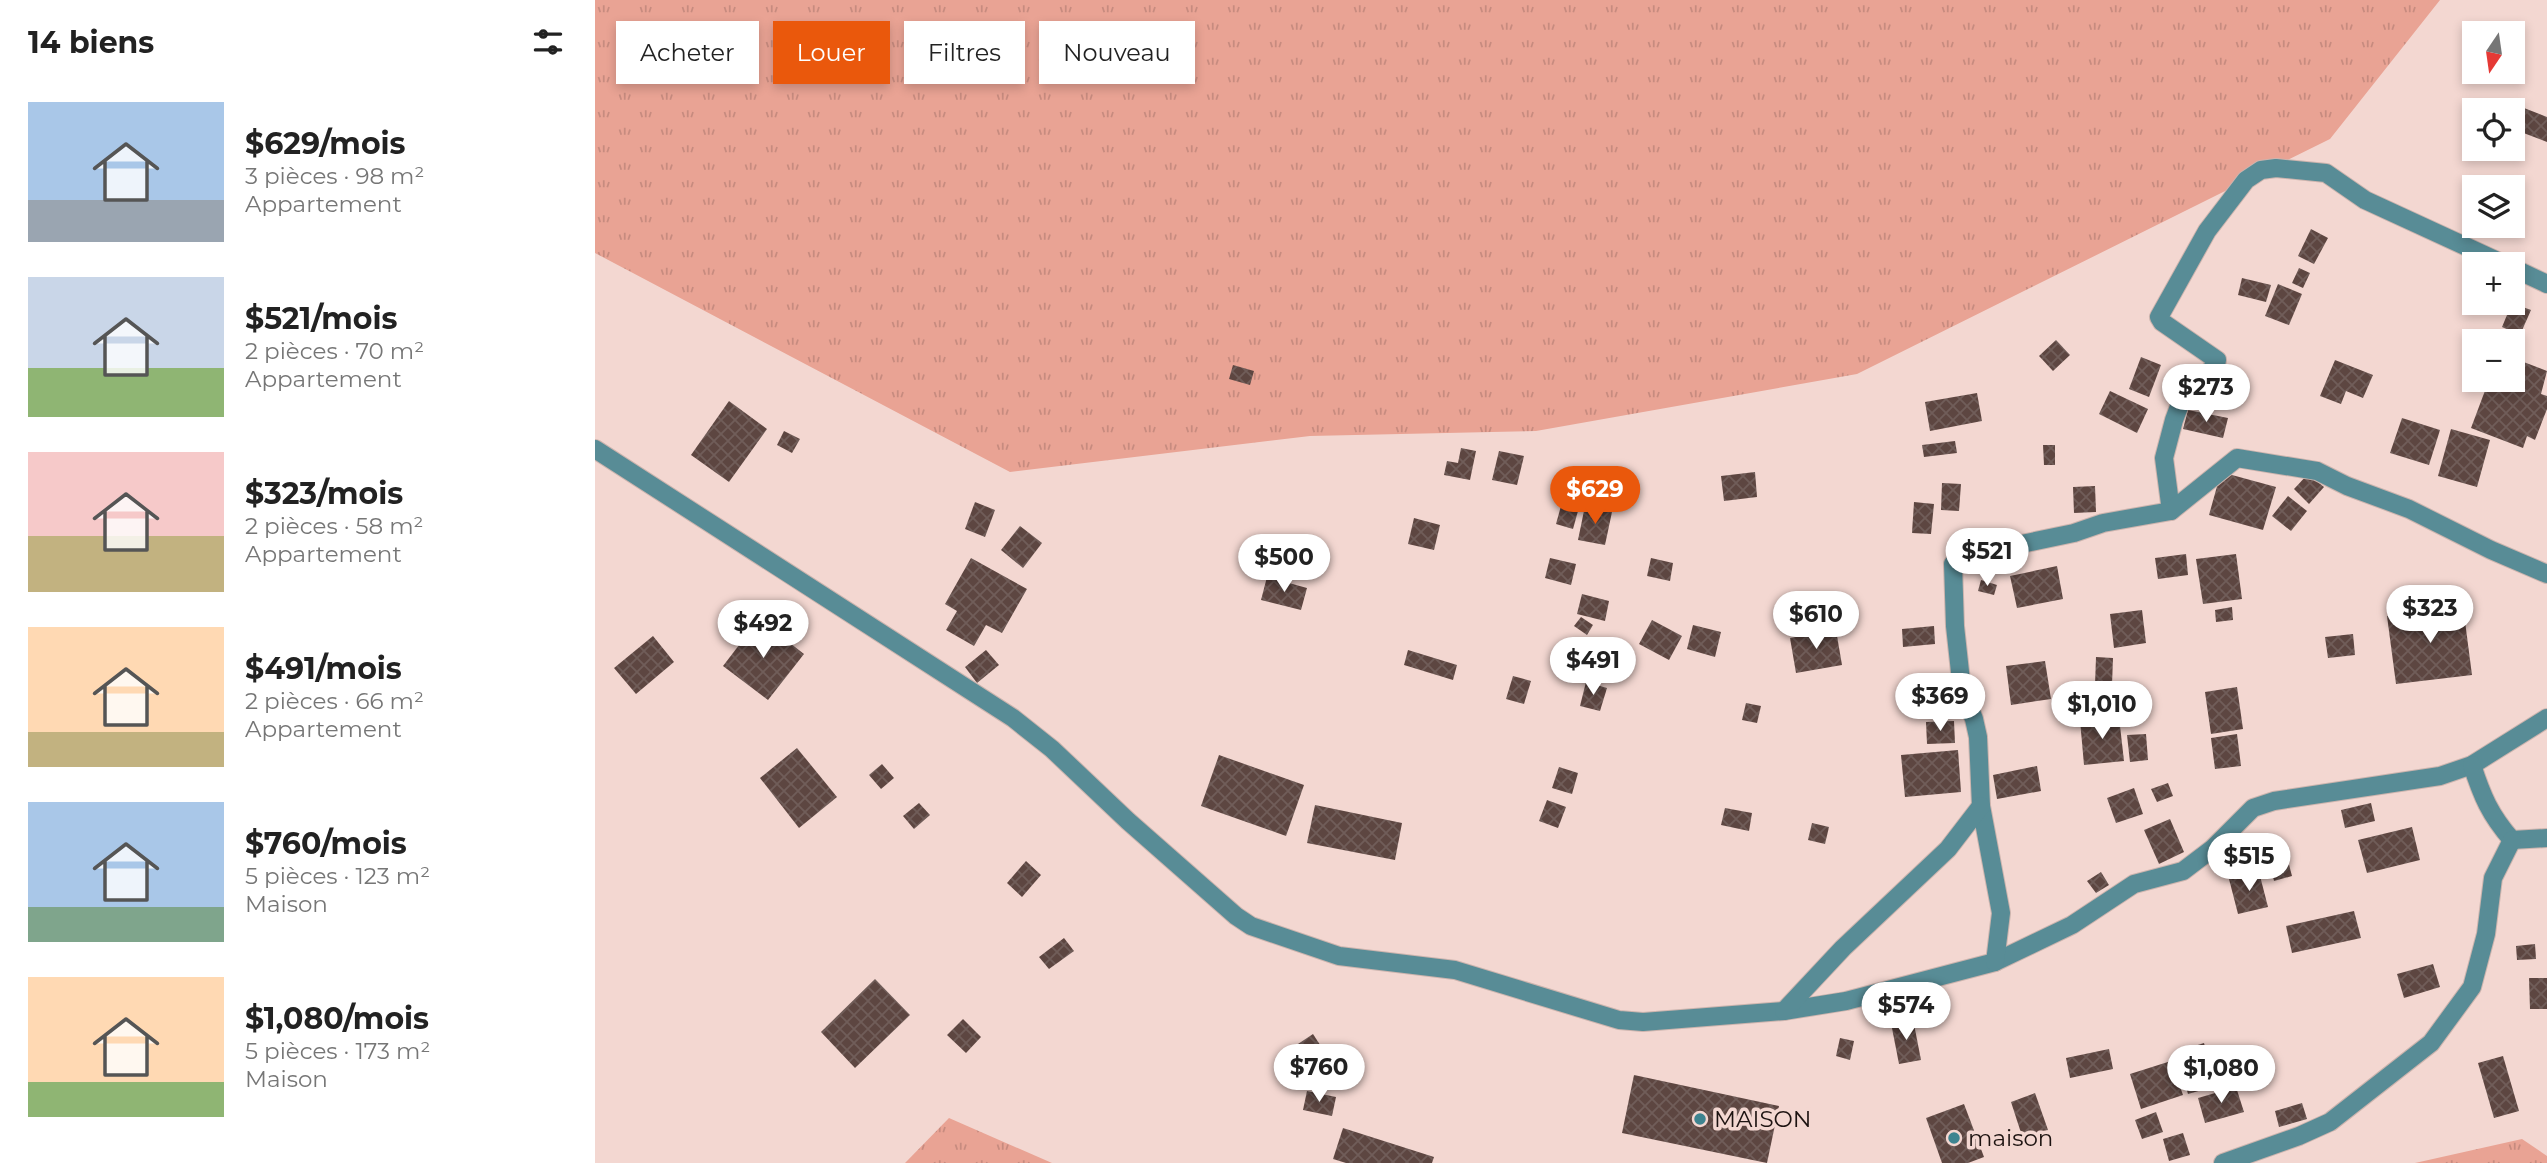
<!DOCTYPE html>
<html lang="fr">
<meta charset="utf-8">
<style>
body{margin:0;font-family:Montserrat,sans-serif;background:#f2f2f2;color:#222;height:100vh;display:flex;flex-direction:column;font-size:26px;white-space:nowrap}
*{box-sizing:border-box;margin:0}
p{font-size:23px;color:#767676}
.icon{flex:none;width:38px;height:38px;fill:none;stroke:currentColor;stroke-width:2;stroke-linecap:round;stroke-linejoin:round}
.map{position:relative;flex:1;overflow:hidden}
.details{display:flex;flex-direction:column;background:#fff;width:595px}
.details>*{flex:none}
.hud{position:absolute;left:21px;top:21px;width:665px;height:63px;display:flex;gap:14px}
.needle{width:46px;rotate:193deg}
.controls{position:absolute;left:1867px;top:21px;display:grid;gap:14px}
.controls a{display:grid;place-items:center;width:63px;height:63px;border-radius:0px;background:#fff;box-shadow:0 4px 10px #0003;font-size:35px}
.price{position:absolute;translate:-50% -60px;padding:0 16px;border-radius:24px;background:#fff;color:#222;font-size:23px;line-height:46px;filter:drop-shadow(0 2px 4px #0008)}
.price::after{content:'';position:absolute;left:50%;top:42px;width:21px;height:16px;margin-left:-10px;background:inherit;clip-path:polygon(0 0,100% 0,50% 100%)}
.price.selected{background:#ea580c;color:#fff}
ul{padding:0;list-style:none}
li{display:flex;align-items:center;gap:21px;height:175px;padding:0 28px}
li span{display:grid;place-items:center;flex:none;width:196px;height:140px;border-radius:0px;color:#555}
li>.icon{margin-inline-start:auto}
span .icon{width:84px;height:84px;fill:#fffc;stroke-width:1}
li b{font-size:30px}
h2{display:flex;justify-content:space-between;align-items:center;height:84px;padding:0 28px;font-size:30px}
.chip{padding:0 24px;border-radius:0px;background:#fff;box-shadow:0 4px 10px #0003;font-size:24px;line-height:63px}
.chip.selected{background:#ea580c;color:#fff}
main{display:flex;flex:1;min-height:0}
.map>svg:first-child{display:block}
.grass{fill:url(#grass-tufts)}
.building{fill:url(#building-cross-hatch)}
.lines{fill:none;stroke-linecap:round;stroke-linejoin:round}
.street-casing{stroke:#ccb4ae;stroke-width:20}
.street{stroke:#588c96;stroke-width:18}
.poi-dot{fill:#3e8490;stroke:#f3d7d1;stroke-width:2.5}
.labels{text-anchor:middle;dominant-baseline:central;stroke-width:7;stroke-linejoin:round;paint-order:stroke}
.poi-label{font-size:23px;fill:#1d1311;stroke:#f3d7d1;text-anchor:start}
</style>
<main>
<section class="details">
<h2>14 biens<svg class="icon" aria-label="filters" viewBox="0 0 24 24"><path d="M4 7h16M4 17h16"/><circle cx="9" cy="7" r="2"/><circle cx="15" cy="17" r="2"/></svg></h2>
<ul>
<li><span style="background:linear-gradient(#a9c7e8 70%,#9aa5b1 0)"><svg class="icon" aria-label="home" viewBox="0 0 24 24"><path d="M3 11l9-7 9 7M6 9v11h12V9"/></svg></span><div><b>$629/mois</b><p>3 pièces · 98 m²</p><p>Appartement</p></div></li>
<li><span style="background:linear-gradient(#c9d6e8 65%,#8fb573 0)"><svg class="icon" aria-label="home" viewBox="0 0 24 24"><path d="M3 11l9-7 9 7M6 9v11h12V9"/></svg></span><div><b>$521/mois</b><p>2 pièces · 70 m²</p><p>Appartement</p></div></li>
<li><span style="background:linear-gradient(#f6c9c9 60%,#c2b280 0)"><svg class="icon" aria-label="home" viewBox="0 0 24 24"><path d="M3 11l9-7 9 7M6 9v11h12V9"/></svg></span><div><b>$323/mois</b><p>2 pièces · 58 m²</p><p>Appartement</p></div></li>
<li><span style="background:linear-gradient(#ffd9b3 75%,#c2b280 0)"><svg class="icon" aria-label="home" viewBox="0 0 24 24"><path d="M3 11l9-7 9 7M6 9v11h12V9"/></svg></span><div><b>$491/mois</b><p>2 pièces · 66 m²</p><p>Appartement</p></div></li>
<li><span style="background:linear-gradient(#a9c7e8 75%,#7fa58c 0)"><svg class="icon" aria-label="home" viewBox="0 0 24 24"><path d="M3 11l9-7 9 7M6 9v11h12V9"/></svg></span><div><b>$760/mois</b><p>5 pièces · 123 m²</p><p>Maison</p></div></li>
<li><span style="background:linear-gradient(#ffd9b3 75%,#8fb573 0)"><svg class="icon" aria-label="home" viewBox="0 0 24 24"><path d="M3 11l9-7 9 7M6 9v11h12V9"/></svg></span><div><b>$1,080/mois</b><p>5 pièces · 173 m²</p><p>Maison</p></div></li>
</ul>
</section>
<div class="map">
<svg width="1952" height="1163" viewBox="0 0 1952 1163">
<defs>
<pattern id="grass-tufts" width="24" height="20" patternUnits="userSpaceOnUse" patternTransform="scale(1.75)"><rect width="24" height="20" fill="#e9a394"/><path d="M3 7l-1-3M5 7V3M7 7l1-3M15 17l-1-3M17 17v-4M19 17l1-3" fill="none" stroke="#c78b7f"/></pattern>
<pattern id="building-cross-hatch" width="8" height="8" patternUnits="userSpaceOnUse" patternTransform="scale(1.75)"><rect width="8" height="8" fill="#5d4641"/><path d="M0 0l8 8M0 8l8-8" fill="none" stroke="#705d59"/></pattern>
</defs>
<rect width="100%" height="100%" fill="#f3d7d1"/>
<g class="grass">
<path d="M0 0H1845L1735 139 1262 374 941 431 715 436 415 472 0 253Z"/>
<path d="M354 1118 457 1163H310Z"/>
<path d="M1927 1139 1952 1156V1163H1820Z"/>
</g>
<g class="building">
<path d="M1911 101 1952 117V142L1918 129V110H1907Z"/>
<path d="M1878 106 1891 110H1880V140L1868 137Z"/>
<path d="M1716 229 1733 238 1719 264 1703 256Z"/>
<path d="M1704 268 1715 273 1708 288 1697 283Z"/>
<path d="M1647 278 1676 285 1671 302 1643 295Z"/>
<path d="M1683 284 1707 294 1694 325 1670 316Z"/>
<path d="M1917 303 1936 310 1925 335 1907 327Z"/>
<path d="M1461 340 1475 355 1458 371 1444 356Z"/>
<path d="M1546 357 1566 365 1554 397 1534 389Z"/>
<path d="M1740 360 1778 375 1768 398 1751 391 1746 404 1725 396Z"/>
<path d="M1926 361 1952 371 1946 394 1952 396V409L1940 440 1932 436 1928 448 1876 428 1894 380H1918V366L1923 368Z"/>
<path d="M638 365 659 371 655 385 634 379Z"/>
<path d="M1515 391 1553 409 1542 433 1504 414Z"/>
<path d="M1382 393 1387 421 1335 431 1330 402Z"/>
<path d="M134 401 172 429 134 482 96 455Z"/>
<path d="M1593 410 1633 418 1628 438 1588 429Z"/>
<path d="M1807 418 1845 430 1834 465 1795 453Z"/>
<path d="M1856 429 1895 440 1882 487 1843 476Z"/>
<path d="M189 431 205 439 197 453 182 445Z"/>
<path d="M1360 441 1362 453 1329 457 1327 445Z"/>
<path d="M1448 445H1460V465H1449Z"/>
<path d="M866 448 881 451 875 480 849 475 852 461 863 463Z"/>
<path d="M904 451 929 456 922 485 897 480Z"/>
<path d="M1160 472 1162 497 1129 501 1126 476Z"/>
<path d="M1626 472 1681 487 1668 530 1614 515Z"/>
<path d="M1713 474 1729 487 1714 504 1699 489Z"/>
<path d="M1347 483 1366 484 1364 511 1346 510Z"/>
<path d="M1500 486 1501 512 1479 513 1478 487Z"/>
<path d="M1693 496 1712 511 1696 531 1677 516Z"/>
<path d="M380 502 400 510 390 537 370 529Z"/>
<path d="M1319 502 1339 504 1336 534 1317 533Z"/>
<path d="M966 506 983 511 978 529 961 524Z"/>
<path d="M990 506 1017 512 1010 545 983 540Z"/>
<path d="M819 518 845 525 839 550 813 544Z"/>
<path d="M425 526 447 543 428 568 406 550Z"/>
<path d="M1591 554 1593 575 1563 579 1560 558Z"/>
<path d="M1641 554 1647 599 1608 604 1601 559Z"/>
<path d="M376 558 432 589 407 633 391 625 379 646 351 630 362 611 350 604Z"/>
<path d="M955 558 981 564 976 585 950 578Z"/>
<path d="M1056 558 1078 563 1075 581 1052 576Z"/>
<path d="M1462 566 1468 599 1422 608 1415 576Z"/>
<path d="M672 577 712 588 706 610 666 600Z"/>
<path d="M1386 580 1402 585 1399 595 1383 591Z"/>
<path d="M987 594 1014 601 1010 621 982 614Z"/>
<path d="M1868 606 1877 675 1801 684 1792 616Z"/>
<path d="M1637 607 1638 620 1621 622 1620 610Z"/>
<path d="M1547 610 1551 643 1519 648 1515 614Z"/>
<path d="M986 617 998 625 992 635 979 626Z"/>
<path d="M164 619 209 654 173 700 128 666Z"/>
<path d="M1057 620 1087 636 1074 660 1044 644Z"/>
<path d="M1098 625 1126 632 1120 657 1092 649Z"/>
<path d="M1339 626 1340 644 1308 647 1307 629Z"/>
<path d="M1241 630 1247 665 1201 673 1195 638Z"/>
<path d="M1758 634 1760 655 1733 658 1730 637Z"/>
<path d="M58 636 79 662 41 694 19 668Z"/>
<path d="M391 650 404 665 382 683 370 667Z"/>
<path d="M813 650 862 665 858 680 809 665Z"/>
<path d="M1501 657 1518 658 1517 685H1500Z"/>
<path d="M1450 661 1456 699 1416 705 1411 666Z"/>
<path d="M918 676 936 681 929 704 911 699Z"/>
<path d="M991 682 1012 688 1005 711 985 706Z"/>
<path d="M1642 687 1648 729 1616 734 1610 692Z"/>
<path d="M1151 703 1166 706 1162 723 1147 720Z"/>
<path d="M1524 717 1529 761 1489 765 1485 720Z"/>
<path d="M1359 721 1360 743 1332 744 1331 722Z"/>
<path d="M1551 734 1553 760 1535 762 1532 735Z"/>
<path d="M1642 734 1646 766 1620 769 1616 738Z"/>
<path d="M202 748 242 797 204 828 165 778Z"/>
<path d="M1363 750 1366 792 1310 797 1306 755Z"/>
<path d="M624 755 709 785 691 836 606 806Z"/>
<path d="M287 764 299 778 286 789 274 775Z"/>
<path d="M1442 766 1446 791 1402 799 1398 775Z"/>
<path d="M964 767 983 773 977 794 957 788Z"/>
<path d="M1573 783 1578 796 1562 802 1556 789Z"/>
<path d="M1539 788 1548 814 1521 823 1512 798Z"/>
<path d="M952 800 971 807 963 828 944 821Z"/>
<path d="M324 803 335 815 319 829 308 816Z"/>
<path d="M1776 803 1780 821 1750 828 1746 810Z"/>
<path d="M720 805 807 823 800 860 712 843Z"/>
<path d="M1130 808 1157 813 1154 831 1126 825Z"/>
<path d="M1575 819 1589 852 1564 864 1549 830Z"/>
<path d="M1217 823 1234 827 1230 844 1213 840Z"/>
<path d="M1817 827 1825 860 1772 873 1763 840Z"/>
<path d="M1691 853 1697 876 1679 881 1673 858Z"/>
<path d="M431 861 446 875 427 897 412 883Z"/>
<path d="M1506 872 1514 885 1501 893 1492 881Z"/>
<path d="M1664 872 1673 907 1643 914 1634 879Z"/>
<path d="M1759 911 1766 938 1697 953 1691 926Z"/>
<path d="M469 938 479 951 454 969 444 957Z"/>
<path d="M1940 944 1941 959 1922 960 1921 946Z"/>
<path d="M1838 964 1845 987 1809 998 1802 974Z"/>
<path d="M1934 978H1952V1009H1935Z"/>
<path d="M280 979 315 1015 260 1068 226 1032Z"/>
<path d="M368 1019 386 1037 371 1053 352 1035Z"/>
<path d="M1318 1019 1326 1060 1304 1064 1296 1023Z"/>
<path d="M718 1034 729 1051 706 1067 694 1050Z"/>
<path d="M1245 1038 1259 1041 1255 1060 1241 1056Z"/>
<path d="M1609 1043 1621 1086 1593 1094 1581 1052Z"/>
<path d="M1514 1049 1518 1069 1475 1078 1471 1058Z"/>
<path d="M1908 1056 1924 1111 1899 1118 1883 1063Z"/>
<path d="M1576 1061 1588 1095 1546 1109 1535 1074Z"/>
<path d="M1039 1075 1184 1106 1172 1163 1027 1133Z"/>
<path d="M1641 1087 1649 1112 1610 1123 1603 1098Z"/>
<path d="M712 1091 741 1097 737 1116 708 1110Z"/>
<path d="M1440 1093 1453 1130 1428 1139 1416 1102Z"/>
<path d="M1707 1103 1712 1119 1684 1127 1680 1111Z"/>
<path d="M1369 1104 1389 1157 1373 1163H1347L1331 1118Z"/>
<path d="M1561 1112 1568 1132 1547 1139 1540 1120Z"/>
<path d="M748 1128 839 1157 837 1163H751L738 1159Z"/>
<path d="M1588 1133 1595 1155 1574 1161 1568 1139Z"/>
</g>
<g class="lines">
<defs>
<g id="street">
<path d="M1918 268 1952 284"/>
<path d="M0 449 418 718 457 749 533 821 641 916 656 926 744 956 860 970 1024 1020 1048 1022 1189 1011 1251 1001 1400 962 1477 925 1539 884 1588 871 1617 849 1658 808 1679 801 1845 776 1877 765 1952 718"/>
<path d="M1576 511 1569 458 1579 420 1588 396 1621 365 1622 360 1567 322 1564 317 1612 231 1651 180 1666 170 1681 168 1731 173 1770 200 1909 264"/>
<path d="M1877 765C1887 796 1895 815 1917 840L1952 838"/>
<path d="M1400 962 1406 913 1386 806 1383 737 1379 719 1367 690 1360 626 1358 564 1369 556 1479 533 1508 523 1576 511 1642 458 1722 471 1752 486 1814 509 1896 550 1952 574"/>
<path d="M1189 1011 1248 948 1353 849 1386 806"/>
<path d="M1628 1163 1704 1136 1735 1122 1836 1043 1877 987 1891 934 1898 878 1917 840"/>
</g>
</defs>
<use href="#street" class="street-casing"/>
<use href="#street" class="street"/>
</g>
<g class="poi-dot">
<circle cx="1105" cy="1119" r="7"/>
<circle cx="1359" cy="1138" r="7"/>
</g>
<g class="labels">
<g class="poi-label">
<text x="1119" y="1119">MAISON</text>
<text x="1373" y="1138">maison</text>
</g>
</g>
</svg>
<div class="controls">
<a><svg class="needle" viewBox="-14 -14 28 28"><path d="M0-13l5 13h-10z" fill="#e53935"/><path d="M0 13l5-13h-10z" fill="#767676"/></svg></a>
<a><svg class="icon" aria-label="locate" viewBox="0 0 24 24"><circle cx="12" cy="12" r="6"/><path d="M12 2v4M12 18v4M2 12h4M18 12h4"/></svg></a>
<a><svg class="icon" aria-label="layers" viewBox="0 0 24 24"><path d="M12 4l9 5-9 5-9-5zM3 14l9 5 9-5"/></svg></a>
<a>+</a>
<a>−</a>
</div>
<b class="price" style="left:1611px;top:424px">$273</b>
<b class="price selected" style="left:1000px;top:526px">$629</b>
<b class="price" style="left:1392px;top:588px">$521</b>
<b class="price" style="left:689px;top:594px">$500</b>
<b class="price" style="left:1835px;top:645px">$323</b>
<b class="price" style="left:1221px;top:651px">$610</b>
<b class="price" style="left:168px;top:660px">$492</b>
<b class="price" style="left:998px;top:697px">$491</b>
<b class="price" style="left:1345px;top:733px">$369</b>
<b class="price" style="left:1507px;top:741px">$1,010</b>
<b class="price" style="left:1654px;top:893px">$515</b>
<b class="price" style="left:1311px;top:1042px">$574</b>
<b class="price" style="left:724px;top:1104px">$760</b>
<b class="price" style="left:1626px;top:1105px">$1,080</b>
<div class="hud">
<a class="chip">Acheter</a>
<a class="chip selected">Louer</a>
<a class="chip">Filtres</a>
<a class="chip">Nouveau</a>
</div>
</div>
</main>
